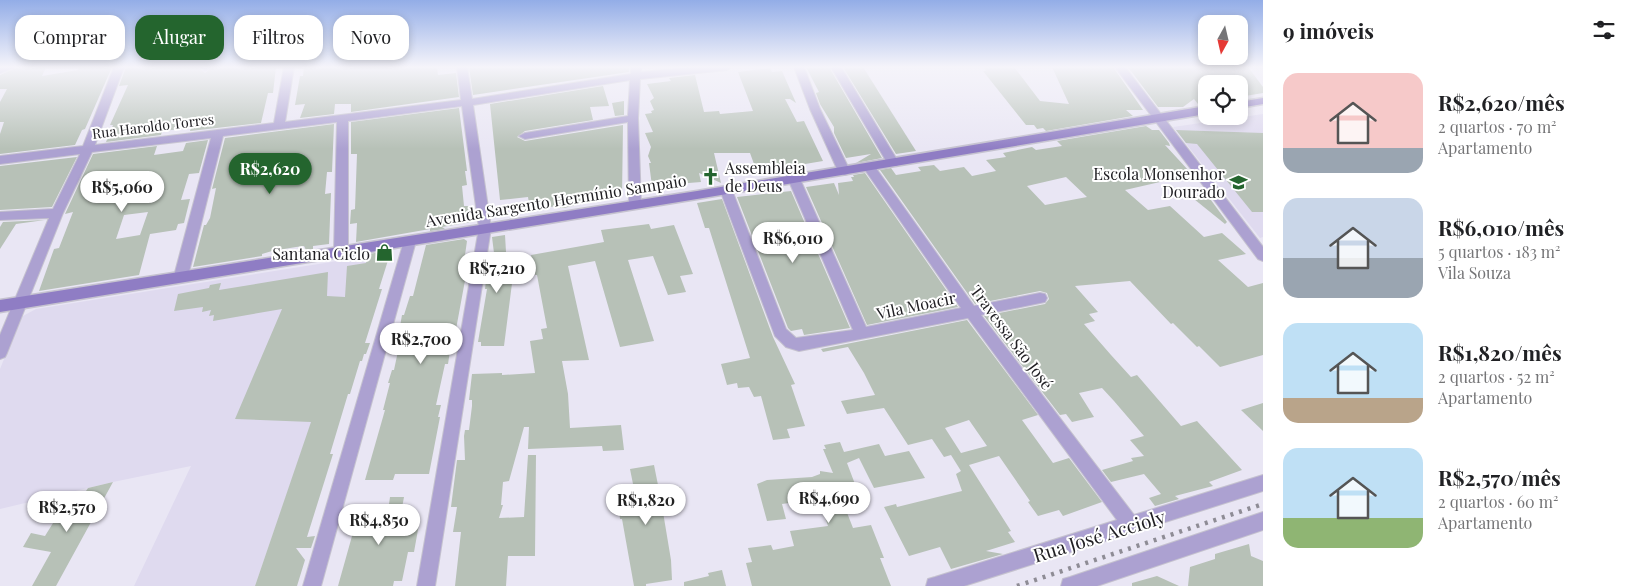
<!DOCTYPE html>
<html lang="pt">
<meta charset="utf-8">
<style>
body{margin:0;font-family:"Playfair Display",serif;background:#f6f6f6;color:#202124;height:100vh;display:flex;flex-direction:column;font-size:19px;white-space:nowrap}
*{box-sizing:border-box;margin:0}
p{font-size:16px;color:#757577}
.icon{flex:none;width:28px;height:28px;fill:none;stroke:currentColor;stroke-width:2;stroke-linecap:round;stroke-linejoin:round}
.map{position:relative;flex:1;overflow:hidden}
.sheet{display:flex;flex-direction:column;background:#fff;width:375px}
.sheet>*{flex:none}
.top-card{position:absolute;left:15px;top:15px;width:475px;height:45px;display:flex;gap:10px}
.needle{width:32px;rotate:188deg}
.fabs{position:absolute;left:1198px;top:15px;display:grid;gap:10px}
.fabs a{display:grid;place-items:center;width:50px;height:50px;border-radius:10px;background:#fff;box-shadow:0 2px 8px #0003;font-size:25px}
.price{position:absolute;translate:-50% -42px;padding:0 11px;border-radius:18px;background:#fff;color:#222;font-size:16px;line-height:32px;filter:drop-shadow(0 1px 2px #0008)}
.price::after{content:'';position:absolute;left:50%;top:30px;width:15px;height:11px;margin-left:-8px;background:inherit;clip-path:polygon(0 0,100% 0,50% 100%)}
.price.selected{background:#24652e;color:#fff}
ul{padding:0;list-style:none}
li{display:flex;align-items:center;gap:15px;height:125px;padding:0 20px}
li span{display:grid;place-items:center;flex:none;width:140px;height:100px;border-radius:15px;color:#555}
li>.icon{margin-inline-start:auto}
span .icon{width:60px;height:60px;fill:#fffc;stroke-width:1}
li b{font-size:21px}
h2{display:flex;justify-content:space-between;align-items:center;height:60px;padding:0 20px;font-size:21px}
.chip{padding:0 18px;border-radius:15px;background:#fff;box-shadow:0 2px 8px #0003;font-size:18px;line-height:45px}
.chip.selected{background:#24652e;color:#fff}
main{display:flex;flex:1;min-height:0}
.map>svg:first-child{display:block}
.built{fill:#dfdaef}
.building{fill:#b7c1b7;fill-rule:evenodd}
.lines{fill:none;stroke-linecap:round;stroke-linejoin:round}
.minor-casing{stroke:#c5c2cf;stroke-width:2}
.secondary-casing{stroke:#c5c2cf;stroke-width:3}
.minor{fill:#aca1d1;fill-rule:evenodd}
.secondary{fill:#8f7dc4;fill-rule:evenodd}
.rail{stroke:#8e8c95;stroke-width:4.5;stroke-dasharray:3 6;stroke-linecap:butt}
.labels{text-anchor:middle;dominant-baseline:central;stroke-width:4;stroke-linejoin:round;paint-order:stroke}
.far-street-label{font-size:14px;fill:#212024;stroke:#fff}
.poi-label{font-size:16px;fill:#212024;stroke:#fff;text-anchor:end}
.street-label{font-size:16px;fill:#212024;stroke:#fff}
.near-street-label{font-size:19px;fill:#212024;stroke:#fff}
</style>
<main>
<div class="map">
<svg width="1263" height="586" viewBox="0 0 1263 586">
<rect width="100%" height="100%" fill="#e9e6f4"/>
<g class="built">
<path d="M1263 114V237L1260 238 1173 127Z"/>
<path d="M369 256 255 586H134L191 466 113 482 0 509V369L21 317 36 309Z"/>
</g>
<g class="building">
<path d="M18 67H46L42 76 78 70 79 67H112L85 129 82 130 75 145 0 154V134L4 122H0V102L7 89H0V75Z"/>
<path d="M126 67H198L205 73 212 67H276L273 93H268L261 123 190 131 191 128 162 131 161 135 106 142 113 125H110L128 85 119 86Z"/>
<path d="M304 67H437L438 75 456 73 459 97 351 112V104H335L334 114 300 118 305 104 295 105 300 76H303Z"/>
<path d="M469 67H629V72L473 95Z"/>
<path d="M806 67H829L882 158 856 163 871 154 846 158 834 133V127L820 104 816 93 819 92Z"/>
<path d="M843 67H863L916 151 896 154Z"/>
<path d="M984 67H1014L1040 101 1069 104 1052 67H1113L1143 110H1126L1133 116 1046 131 1043 128 1037 129 1034 125H1026L983 71H986Z"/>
<path d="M1128 67H1248L1263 87V93L1239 97V84H1206V103L1198 104 1194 99 1183 107H1158Z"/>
<path d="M770 68 772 72 782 71 796 103 790 99H785L797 122 804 121 823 161 775 169 773 163 754 164 750 153H714L721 183 699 173 701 182 652 186 649 163H651L648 156 651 147 645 133 653 132 645 114 652 113 651 111 654 110 650 101 654 98 647 84 671 81 669 78 695 75 704 112 719 111 720 114 753 111 738 72Z"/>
<path d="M603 86 609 106 590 107 593 120 525 131 517 137 525 141 623 125 622 197 576 203V205L564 208H557V206L530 210 528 197 500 200 490 104Z"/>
<path d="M624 101V115L615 116 612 103Z"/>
<path d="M459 108 467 171H465L467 185 462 186 464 206H469L471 222 442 227 445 229 430 231V229L356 242 357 223 350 224 351 210 355 209 357 154H351V122Z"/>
<path d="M334 124 332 172H327L325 194 331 193 329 244 313 246V249L306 250 304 246 296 247 272 251 262 254V256L193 267 204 225H206L210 218 216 188 212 189 225 138Z"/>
<path d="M1146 126 1152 130H1159L1169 143 1170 146 1165 145 1189 171 1156 179 1160 182 1125 190 1148 210 1170 206 1204 237 1222 233 1246 254 1218 260 1248 287 1263 283V355L1220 367 1199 346 1197 347 1173 323 1171 324 1130 281 1075 286 1098 312 1089 314 1095 321 1084 324 1111 355 1131 377 1137 375 1181 426 1197 421 1242 470 1209 482 1213 486 1175 496 1179 499 1155 506 1149 498 1161 494 1144 474 1111 482 1102 470 1133 461 1131 458 1144 456 1130 440 1144 436 1114 401 1102 388 1079 393 1094 417 1072 422 1066 414 1060 415 984 316 1045 304 1049 299 1047 293 1040 291 975 304 880 170 891 168 896 175 921 171 918 167 934 165 940 171 964 167 972 176 996 171 986 160 1006 157 1003 153 1032 147 1036 150 1062 146 1057 141ZM1066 177 1087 197 1045 205 1027 186Z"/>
<path d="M1176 130 1263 133V212H1252L1197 144 1186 143Z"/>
<path d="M208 140 199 173 189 174 181 200 190 199 184 223 178 224 176 230 150 234 139 275 39 291 54 249 59 248 73 212 65 214 93 154 157 146 154 155 183 151 186 143ZM148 212 140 235 116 239 124 215Z"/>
<path d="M77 157 52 207 0 210V166Z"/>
<path d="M865 173 958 307 867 325 806 187 834 183 839 195 838 183 853 181 851 177H854L853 175Z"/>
<path d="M791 191 850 328 804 335 802 329 791 331 788 328 737 197Z"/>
<path d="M1189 195 1208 196 1227 222 1225 224Z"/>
<path d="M722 199 773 337 795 384 791 385 805 426 787 429 790 438 773 440 761 396 754 397 749 387 738 388 737 383 727 385 721 364 750 358 709 228H705L697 203Z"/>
<path d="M45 220 16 224 0 249V227L3 222Z"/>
<path d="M649 224 651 229 674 225 693 274 680 276 686 292 668 295 653 256 628 260 654 341 620 347 595 261 568 266 589 360 562 361 568 394 570 428 621 425 624 450 603 451 602 446 528 449 529 427H524L509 481 503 482 501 505H503L499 518 524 517 528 455H536L535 556H508L506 586H455L461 532H453L457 507H451L457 460H465L464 436 465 430H469L472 406V400H469L472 374 502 373V375L535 373 530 341 543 339 541 329 547 328 537 275H535L531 255 604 242 601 230Z"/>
<path d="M505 235 506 252H516L504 346H481V342H478L487 289H485L489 255 494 253 492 237Z"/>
<path d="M464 239 467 241 465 255H472L469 275H466L452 351H450L448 364H445L436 405H441L438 417H440L429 474H395L393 480H365L385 410H383L390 383H388L392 370H394L402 332H399L402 315H404L410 296H413L426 245Z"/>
<path d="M386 251 390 254 379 289H382L365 343H370L366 354H364L362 361H360L350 394H348L330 454H333L307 537 315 536 311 548H296L305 560 297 586H255L311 422 235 419 282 309 213 321 214 315 209 316 211 310 202 312 203 307 174 311 178 294 209 288 210 285 221 283 219 290 328 272 327 296 345 297 347 266 366 263 369 254Z"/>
<path d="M967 320 1038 415 1022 420 1053 463 1069 458 1102 502 1063 516 1059 510 1038 516 1028 502 1030 501 999 456 969 465 1011 531 1008 532 1015 542 986 551 1003 554 951 569 940 547 909 556 884 507 896 504 897 507 962 491 956 474 961 471 951 455 944 457 932 439 908 445 884 408 847 414 841 401 875 395 864 373 848 347 823 352 821 349ZM969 420 987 446 961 453 945 428Z"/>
<path d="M1263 403V431L1241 410Z"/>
<path d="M840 442 844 452 879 444 885 456 909 451 925 478 874 488 859 458 847 463 858 492 851 493 855 503 844 505 853 528 871 525 884 558H880L891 586H752L746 563 752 562 748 548 771 545 773 550 794 546 790 531 828 526 819 499 782 504 786 519 767 521 757 484 767 480 812 477 820 474V471L833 473 823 449H826L824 445Z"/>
<path d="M654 465 659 490 680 487 682 497 661 500 671 560 672 580 646 584V586H634L622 519H620L617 487 633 484 630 469Z"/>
<path d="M113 482 56 586H32L51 552 23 547 31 533 45 536 71 494H84L88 488Z"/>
<path d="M390 497H404L399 524H419L414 552H408L402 581H394L393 586H338L361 504H389Z"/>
<path d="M1249 544 1251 556 1263 561V586H1188L1190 567 1215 559V554Z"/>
<path d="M722 570 726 586H684V582L709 576 708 573Z"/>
<path d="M1157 576 1179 586H1132V583Z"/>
</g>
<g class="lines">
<defs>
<g id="minor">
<path d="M0 67H16L0 73Z"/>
<path d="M114 67H124L95 145 274 123 284 67H294L285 122 461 100 457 67H467L472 99 631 74V67H641V72L693 67H732L727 70 640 79 638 118 641 205 635 209 629 205 628 122 525 139 519 136 525 133 628 116 630 80 473 105 491 228 435 586H417L479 228 462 106 348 121V251L346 254H336L334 251 337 122 223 136 188 276 186 280H176L174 276 211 138 92 152 63 213 7 353 5 357 0 359V335L49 218 0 220V212L53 209 80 154 0 164V156L83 146Z"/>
<path d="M200 67H210V68L205 71Z"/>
<path d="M794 67H804L820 109 850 171 848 174 844 175 838 171 810 109Z"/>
<path d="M831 67H841L899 163 897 166H889Z"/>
<path d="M1115 67H1125L1263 247V261L1258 259Z"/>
<path d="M869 163 873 164 974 306 1040 293 1045 294 1047 298 1045 302 981 315 1134 515 1263 475V491L964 586H926L928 579 935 577 1117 520 968 318 799 351 786 347 775 336 720 190 722 187 726 186 732 190 786 329 796 338 853 330 788 179 794 175 800 179 866 327 961 308 863 167Z"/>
<path d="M410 236 415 238 416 241 321 586H303L404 241 405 238Z"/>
<path d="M1263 512V530L1097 586H1061L1063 579 1070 577Z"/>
</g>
<g id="secondary">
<path d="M1263 98V104L1239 108V102Z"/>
<path d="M1206 106V114L697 199 0 312V300L697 191Z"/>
</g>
</defs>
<use href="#minor" class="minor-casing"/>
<use href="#secondary" class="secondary-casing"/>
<use href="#minor" class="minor"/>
<use href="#secondary" class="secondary"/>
<path class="rail" d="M1017 586 1263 504"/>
</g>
<linearGradient id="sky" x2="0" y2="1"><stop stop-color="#93ade7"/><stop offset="0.45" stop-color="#f5f4fa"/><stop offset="1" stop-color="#f5f4fa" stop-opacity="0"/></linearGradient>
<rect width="1263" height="149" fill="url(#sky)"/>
<defs>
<symbol id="church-bare" viewBox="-9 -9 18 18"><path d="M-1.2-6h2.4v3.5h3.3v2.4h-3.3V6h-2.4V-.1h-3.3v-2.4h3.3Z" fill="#24652e" stroke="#fff" stroke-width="2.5" paint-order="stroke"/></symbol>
<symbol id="school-bare" viewBox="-9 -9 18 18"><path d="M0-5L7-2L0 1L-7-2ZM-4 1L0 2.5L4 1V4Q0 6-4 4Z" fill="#24652e" stroke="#fff" stroke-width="2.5" paint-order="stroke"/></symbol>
<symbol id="shop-bare" viewBox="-9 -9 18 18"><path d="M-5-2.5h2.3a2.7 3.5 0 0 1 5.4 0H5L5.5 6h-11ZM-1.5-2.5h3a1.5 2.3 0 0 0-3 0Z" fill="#24652e" stroke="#fff" stroke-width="2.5" paint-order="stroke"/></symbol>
</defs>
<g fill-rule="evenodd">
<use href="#church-bare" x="698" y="164" width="25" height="25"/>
<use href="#school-bare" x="1226" y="170" width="25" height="25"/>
<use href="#shop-bare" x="372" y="240" width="25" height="25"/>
</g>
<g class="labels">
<g class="far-street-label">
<text transform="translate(153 126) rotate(-7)">Rua Haroldo Torres</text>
</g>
<g class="poi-label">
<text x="725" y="167" text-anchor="start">Assembleia<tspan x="725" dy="18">de Deus</tspan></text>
<text x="1225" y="173">Escola Monsenhor<tspan x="1225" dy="18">Dourado</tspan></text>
<text x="370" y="253">Santana Ciclo</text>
</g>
<g class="street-label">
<text transform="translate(556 200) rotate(-9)">Avenida Sargento Hermínio Sampaio</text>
<text transform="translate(916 305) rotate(-12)">Vila Moacir</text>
<text transform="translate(1012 337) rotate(53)">Travessa São José</text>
</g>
<g class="near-street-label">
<text transform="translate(1099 535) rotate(-17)">Rua José Accioly</text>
</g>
</g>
</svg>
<div class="fabs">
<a><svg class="needle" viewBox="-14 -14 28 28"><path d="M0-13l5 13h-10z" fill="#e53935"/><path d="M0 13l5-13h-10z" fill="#757577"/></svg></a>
<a><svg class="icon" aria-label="locate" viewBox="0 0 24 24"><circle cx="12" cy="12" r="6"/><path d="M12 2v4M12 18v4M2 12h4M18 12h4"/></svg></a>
</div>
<b class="price selected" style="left:270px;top:195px">R$2,620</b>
<b class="price" style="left:122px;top:213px">R$5,060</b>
<b class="price" style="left:793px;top:264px">R$6,010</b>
<b class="price" style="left:497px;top:294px">R$7,210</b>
<b class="price" style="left:421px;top:365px">R$2,700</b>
<b class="price" style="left:829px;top:524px">R$4,690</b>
<b class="price" style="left:646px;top:526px">R$1,820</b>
<b class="price" style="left:67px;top:533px">R$2,570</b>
<b class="price" style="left:379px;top:546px">R$4,850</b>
<div class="top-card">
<a class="chip">Comprar</a>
<a class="chip selected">Alugar</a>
<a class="chip">Filtros</a>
<a class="chip">Novo</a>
</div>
</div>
<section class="sheet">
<h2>9 imóveis<svg class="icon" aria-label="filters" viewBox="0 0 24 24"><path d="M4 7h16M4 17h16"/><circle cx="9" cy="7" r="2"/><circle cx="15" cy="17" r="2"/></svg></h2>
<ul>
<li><span style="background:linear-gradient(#f6c9c9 75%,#9aa5b1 0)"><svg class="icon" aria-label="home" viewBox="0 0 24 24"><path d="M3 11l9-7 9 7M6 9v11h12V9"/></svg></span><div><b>R$2,620/mês</b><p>2 quartos · 70 m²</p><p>Apartamento</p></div></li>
<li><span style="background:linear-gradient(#c9d6e8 60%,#9aa5b1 0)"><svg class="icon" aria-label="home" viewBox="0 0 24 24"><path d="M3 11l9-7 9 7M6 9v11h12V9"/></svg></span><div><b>R$6,010/mês</b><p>5 quartos · 183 m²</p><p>Vila Souza</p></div></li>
<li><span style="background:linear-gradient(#bfe0f5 75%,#b9a48a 0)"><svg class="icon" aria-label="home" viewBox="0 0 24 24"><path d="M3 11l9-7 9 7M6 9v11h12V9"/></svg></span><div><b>R$1,820/mês</b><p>2 quartos · 52 m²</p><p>Apartamento</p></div></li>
<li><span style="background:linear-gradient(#bfe0f5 70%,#8fb573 0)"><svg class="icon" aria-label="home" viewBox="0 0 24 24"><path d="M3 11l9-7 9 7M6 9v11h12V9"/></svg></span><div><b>R$2,570/mês</b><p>2 quartos · 60 m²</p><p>Apartamento</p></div></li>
</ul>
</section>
</main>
